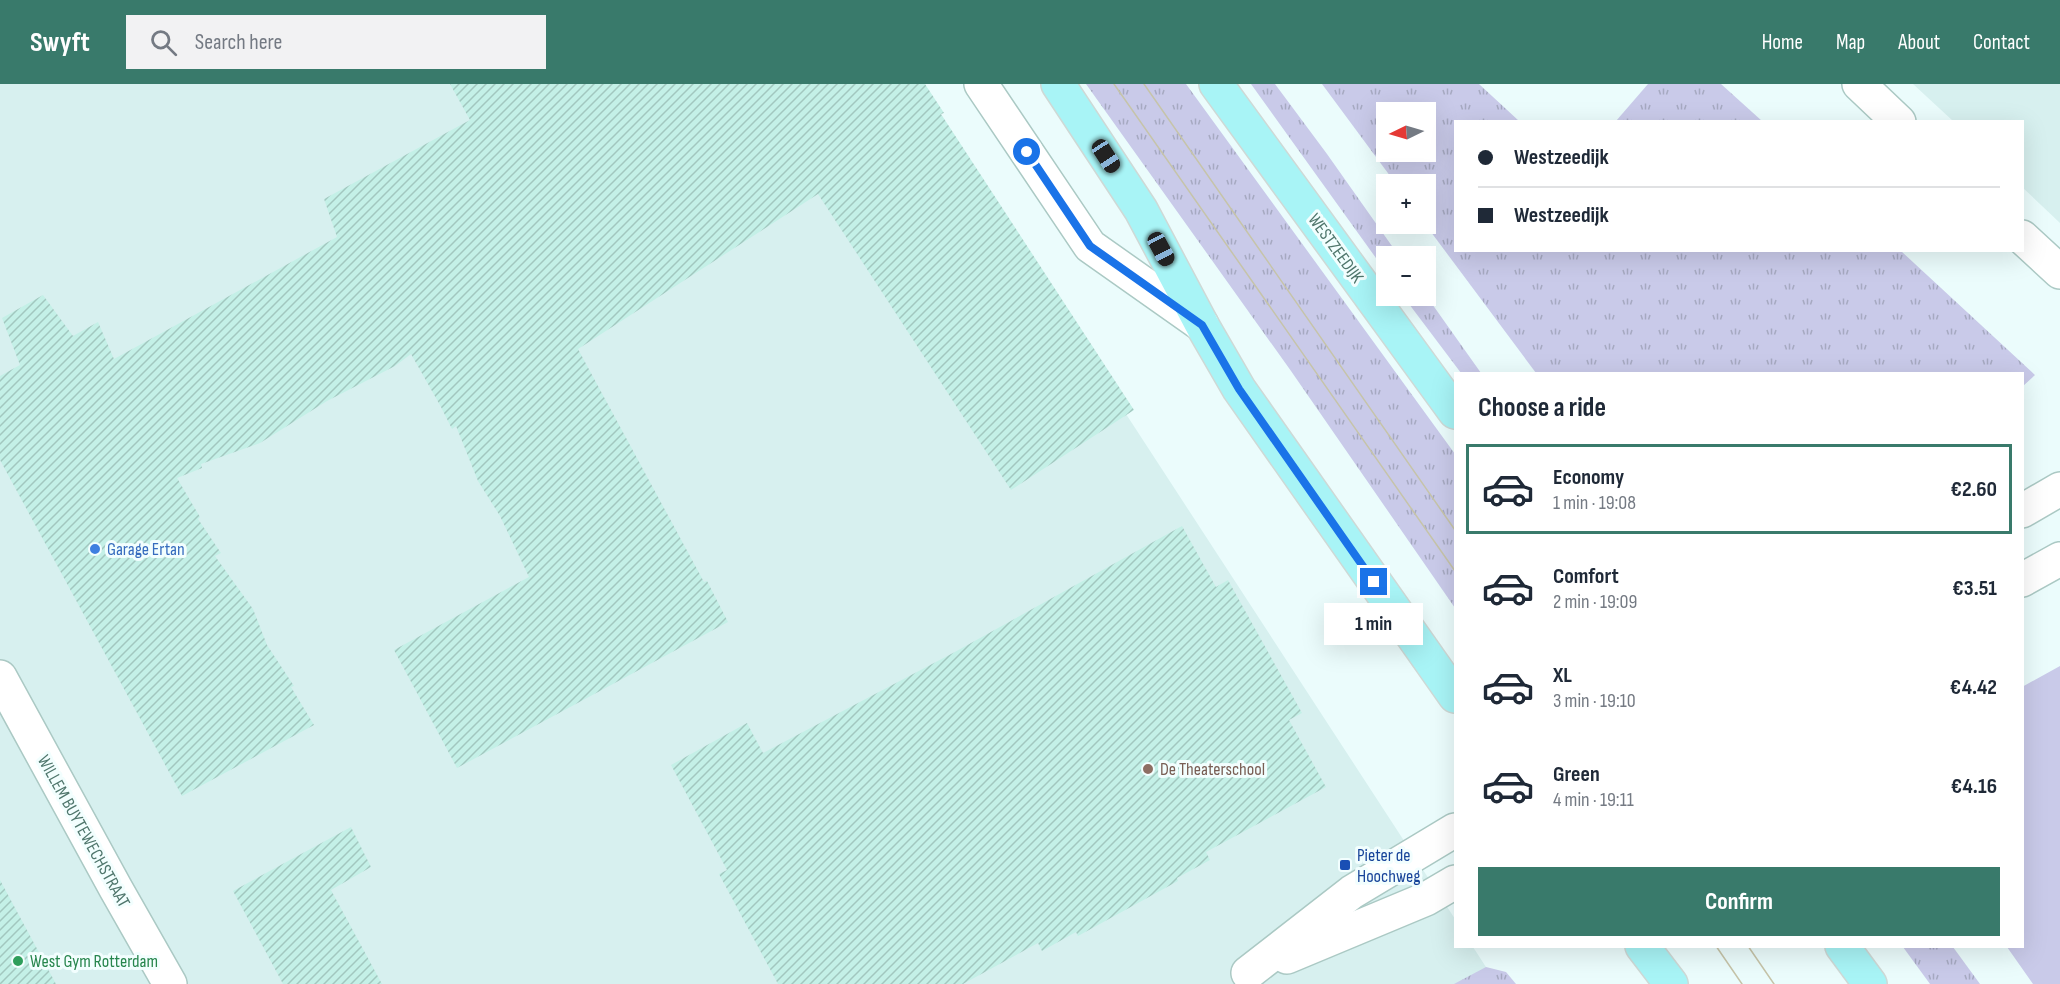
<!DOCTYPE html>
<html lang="en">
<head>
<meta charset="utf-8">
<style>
  body { margin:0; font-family:"Sofia Sans Condensed",sans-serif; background:#f2f2f3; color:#1f2937; height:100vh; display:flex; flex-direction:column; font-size:22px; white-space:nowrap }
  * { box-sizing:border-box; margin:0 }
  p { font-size:20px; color:#747a83 }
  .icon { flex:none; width:33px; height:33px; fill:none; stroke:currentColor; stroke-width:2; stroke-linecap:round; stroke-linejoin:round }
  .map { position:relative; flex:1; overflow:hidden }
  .details { position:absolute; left:1454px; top:288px; width:570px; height:576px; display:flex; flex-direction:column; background:#fff; border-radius:0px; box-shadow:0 6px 24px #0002 }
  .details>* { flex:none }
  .hud { position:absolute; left:1454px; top:36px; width:570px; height:132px; border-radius:0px; box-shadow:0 6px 24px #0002; display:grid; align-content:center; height:132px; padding:0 24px; background:#fff }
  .needle { width:39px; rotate:265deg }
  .buttons { position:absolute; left:1376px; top:18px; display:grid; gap:12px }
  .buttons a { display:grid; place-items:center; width:60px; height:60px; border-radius:0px; background:#fff; box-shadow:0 6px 24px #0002; font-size:30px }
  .end { position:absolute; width:27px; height:27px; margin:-14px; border:8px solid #1a73e8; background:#fff; box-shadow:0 0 0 3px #fff }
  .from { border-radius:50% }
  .bubble { position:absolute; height:42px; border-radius:0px; background:#fff; box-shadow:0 6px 24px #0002; font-size:20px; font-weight:700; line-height:42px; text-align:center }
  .car { position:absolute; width:18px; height:36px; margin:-18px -9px; border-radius:8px; box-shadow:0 0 4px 2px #0007; background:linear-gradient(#222 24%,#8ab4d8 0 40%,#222 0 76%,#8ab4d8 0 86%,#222 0) }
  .hud b { display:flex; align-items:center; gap:21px; height:57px; font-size:22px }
  .hud b+b { border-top:2px solid #e0e1e3 }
  .hud i { width:15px; height:15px; background:#1f2937 }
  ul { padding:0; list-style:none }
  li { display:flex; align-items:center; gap:18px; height:90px; margin:0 12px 9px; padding:0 12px; border:3px solid transparent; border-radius:0px }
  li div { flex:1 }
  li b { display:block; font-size:22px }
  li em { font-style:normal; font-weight:700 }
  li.current { border-color:#397a6b }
  li>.icon { width:54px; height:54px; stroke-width:1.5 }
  h2 { padding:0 24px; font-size:27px; line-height:72px }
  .cta { display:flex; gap:12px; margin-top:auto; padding:12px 24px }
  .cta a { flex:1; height:69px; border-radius:0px; background:#397a6b; color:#fff; font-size:24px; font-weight:700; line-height:69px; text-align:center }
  header { display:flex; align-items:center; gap:36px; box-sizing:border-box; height:84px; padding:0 30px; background:#397a6b; color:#fff }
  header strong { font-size:28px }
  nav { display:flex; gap:33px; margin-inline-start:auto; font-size:21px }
  .search { width:420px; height:54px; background:#f2f2f3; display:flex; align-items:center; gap:15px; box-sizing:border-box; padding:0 21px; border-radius:0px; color:#747a83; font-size:22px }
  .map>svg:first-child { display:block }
  .residential { fill:#d7f0ef }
  .grass { fill:url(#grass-tufts); fill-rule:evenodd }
  .park { fill:#c9cae9 }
  .building { fill:url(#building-hatch) }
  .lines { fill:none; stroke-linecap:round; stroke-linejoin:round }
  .minor-casing { stroke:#abc9c4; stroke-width:36 }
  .major-casing { stroke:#ced9d6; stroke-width:36 }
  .minor { stroke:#fff; stroke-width:33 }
  .major { stroke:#a8f4f6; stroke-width:33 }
  .tram { stroke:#c6c4a9; stroke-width:1.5 }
  .route { stroke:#1a73e8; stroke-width:8 }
  .shop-dot { fill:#3f7fe0; stroke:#f2fefe; stroke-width:2 }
  .education-dot { fill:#8d6e63; stroke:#f2fefe; stroke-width:2 }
  .transit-dot { fill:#1a4fb4; stroke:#f2fefe; stroke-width:2 }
  .leisure-dot { fill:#2e9e5b; stroke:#f2fefe; stroke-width:2 }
  .labels { text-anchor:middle; stroke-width:6; stroke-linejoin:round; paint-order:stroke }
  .street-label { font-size:18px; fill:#4f766c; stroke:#f2fefe }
  .shop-label { font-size:18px; fill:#366cbe; stroke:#f2fefe; text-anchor:start }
  .education-label { font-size:18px; fill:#785e54; stroke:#f2fefe; text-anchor:start }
  .transit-label { font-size:18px; fill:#164399; stroke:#f2fefe; text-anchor:start }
  .leisure-label { font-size:18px; fill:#27864d; stroke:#f2fefe; text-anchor:start }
</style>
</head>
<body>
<header>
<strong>Swyft</strong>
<div class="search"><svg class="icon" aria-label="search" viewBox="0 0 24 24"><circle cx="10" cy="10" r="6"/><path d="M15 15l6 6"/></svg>Search here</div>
<nav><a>Home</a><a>Map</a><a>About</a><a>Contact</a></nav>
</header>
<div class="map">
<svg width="2060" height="900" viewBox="0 0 2060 900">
  <defs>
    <pattern id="grass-tufts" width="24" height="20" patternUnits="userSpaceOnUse" patternTransform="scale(1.5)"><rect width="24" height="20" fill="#c9cae9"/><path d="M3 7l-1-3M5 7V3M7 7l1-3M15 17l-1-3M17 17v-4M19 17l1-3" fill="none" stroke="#a6a9c1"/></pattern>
    <pattern id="building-hatch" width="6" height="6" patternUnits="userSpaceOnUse" patternTransform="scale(1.5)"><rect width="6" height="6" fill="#c4f0e7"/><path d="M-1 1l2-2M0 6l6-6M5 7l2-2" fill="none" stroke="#a2c7bf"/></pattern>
  </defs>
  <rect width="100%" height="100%" fill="#ebfcfc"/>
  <!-- residential -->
  <g class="residential">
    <path d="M 0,0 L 911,0 L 1455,835 L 1455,862 L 1473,863 L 1497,900 L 0,900 Z"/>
    <path d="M 1913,0 L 2060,0 L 2060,139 L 2022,103 L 2022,38 L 1953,37 Z"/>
  </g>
  <!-- grass -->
  <g class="grass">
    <path d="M 1086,0 L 1186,0 L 1455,370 L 1455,524 L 1291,287 Z"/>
    <path d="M 1251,0 L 1275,0 L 1327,70 L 1399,172 L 1386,172 L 1386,188 Z"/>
    <path d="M 1322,0 L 1479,0 L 1519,37 L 1455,38 L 1455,166 L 1901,167 L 2035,291 L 2022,303 L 2022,290 L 1536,289 L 1425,140 L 1425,100 L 1396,100 ZM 1425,28 L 1425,68 L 1386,68 L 1386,28 Z"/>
    <path d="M 1648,0 L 1721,0 L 1762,37 L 1616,37 Z"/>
    <path d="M 1425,210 L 1481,289 L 1461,289 L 1403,212 L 1425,212 Z"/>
    <path d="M 1903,863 L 1953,863 L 1980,900 L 1930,900 Z"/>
    <path d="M 1486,883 L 1506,888 L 1516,900 L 1454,900 Z"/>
  </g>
  <!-- park -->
  <path class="park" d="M 2060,582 L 2060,900 L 2033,900 L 2007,863 L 2022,862 L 2022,603 Z"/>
  <!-- building -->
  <g class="building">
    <path d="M 450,0 L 925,0 L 944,29 L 941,30 L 1134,326 L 1011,406 L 818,110 L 578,265 L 704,498 L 707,497 L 728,538 L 457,684 L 394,566 L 529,493 L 500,432 L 478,397 L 456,342 L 452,345 L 441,323 L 411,270 L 395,282 L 327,317 L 260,359 L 201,380 L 202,384 L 177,394 L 200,433 L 198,435 L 221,469 L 215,472 L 253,525 L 267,561 L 294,602 L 291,603 L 314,641 L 182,712 L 0,376 L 0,292 L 20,281 L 2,234 L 43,211 L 73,252 L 98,238 L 114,275 L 337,153 L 324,115 L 470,36 Z"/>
    <path d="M 1182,442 L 1216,503 L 1228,496 L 1253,541 L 1302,629 L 1289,636 L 1326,703 L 1206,768 L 1210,776 L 1177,794 L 1178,797 L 1078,852 L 1076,848 L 1042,867 L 1038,859 L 963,900 L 778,900 L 719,790 L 727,786 L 671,681 L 747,639 L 763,669 L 953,569 Z"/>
    <path d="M 351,743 L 371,783 L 331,806 L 382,900 L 283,900 L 233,807 Z"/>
    <path d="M 0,796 L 56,900 L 0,900 Z"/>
  </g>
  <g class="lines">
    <defs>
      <g id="minor">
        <path d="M 981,0 L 1090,162 L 1202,241"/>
        <path d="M 1859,0 L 1899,38"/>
        <path d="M 2022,153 L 2060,188"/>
        <path d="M 2022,427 L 2060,405"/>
        <path d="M 2022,496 L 2060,475"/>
        <path d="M 0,593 L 116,805 L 170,900"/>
        <path d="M 1287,873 L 1426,815 L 1455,798"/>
        <path d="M 1248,889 L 1352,808 L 1455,746"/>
      </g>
      <g id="major">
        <path d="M 1058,0 L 1141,126 L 1202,241 L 1239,305 L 1455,612"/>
        <path d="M 1216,0 L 1455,328"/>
        <path d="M 1642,862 L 1671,900"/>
        <path d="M 1842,862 L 1870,900"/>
      </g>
    </defs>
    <!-- minor casing -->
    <use href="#minor" class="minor-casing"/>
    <!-- major casing -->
    <use href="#major" class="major-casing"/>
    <!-- minor -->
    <use href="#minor" class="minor"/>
    <!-- major -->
    <use href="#major" class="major"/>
    <!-- tram -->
    <g class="tram">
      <path d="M 1114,0 L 1455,487"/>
      <path d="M 1144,0 L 1455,446"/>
      <path d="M 1716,862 L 1742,900"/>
      <path d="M 1748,862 L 1774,900"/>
    </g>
  </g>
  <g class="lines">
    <!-- route -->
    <path class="route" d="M 1027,68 L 1090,162 L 1202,241 L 1239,305 L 1374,498"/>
  </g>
  <!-- markers -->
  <circle class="shop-dot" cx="95" cy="465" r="6"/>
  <circle class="education-dot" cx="1148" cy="685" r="6"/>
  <rect class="transit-dot" x="1339" y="775" width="12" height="12" rx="3"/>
  <circle class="leisure-dot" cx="18" cy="877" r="6"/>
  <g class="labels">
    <!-- street labels -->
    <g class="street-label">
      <text transform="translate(1336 164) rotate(54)" y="6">WESTZEEDIJK</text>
      <text transform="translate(84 747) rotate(61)" y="6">WILLEM BUYTEWECHSTRAAT</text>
    </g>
    <!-- shop labels -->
    <g class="shop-label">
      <text x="107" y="471">Garage Ertan</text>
    </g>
    <!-- education labels -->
    <g class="education-label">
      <text x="1160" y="691">De Theaterschool</text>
    </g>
    <!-- transit labels -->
    <g class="transit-label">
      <text x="1357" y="777">Pieter de<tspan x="1357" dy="21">Hoochweg</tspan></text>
    </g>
    <!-- leisure labels -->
    <g class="leisure-label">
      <text x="30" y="883">West Gym Rotterdam</text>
    </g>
  </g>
</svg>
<div class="buttons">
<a><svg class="needle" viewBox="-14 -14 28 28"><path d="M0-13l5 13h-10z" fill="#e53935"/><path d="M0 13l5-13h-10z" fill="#747a83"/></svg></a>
<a>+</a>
<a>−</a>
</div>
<i class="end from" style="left:1027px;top:68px"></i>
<i class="end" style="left:1374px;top:498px"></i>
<div class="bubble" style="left:1324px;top:519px;width:99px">1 min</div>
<i class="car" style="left:1106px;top:72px;rotate:147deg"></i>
<i class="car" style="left:1161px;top:165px;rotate:152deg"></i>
<div class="hud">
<b><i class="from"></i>Westzeedijk</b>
<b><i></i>Westzeedijk</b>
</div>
<section class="details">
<h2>Choose a ride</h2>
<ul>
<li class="current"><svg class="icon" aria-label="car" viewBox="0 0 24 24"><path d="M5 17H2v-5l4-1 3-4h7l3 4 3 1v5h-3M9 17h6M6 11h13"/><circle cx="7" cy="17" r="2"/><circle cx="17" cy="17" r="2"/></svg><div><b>Economy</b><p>1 min · 19:08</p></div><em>€2.60</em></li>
<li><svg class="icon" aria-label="car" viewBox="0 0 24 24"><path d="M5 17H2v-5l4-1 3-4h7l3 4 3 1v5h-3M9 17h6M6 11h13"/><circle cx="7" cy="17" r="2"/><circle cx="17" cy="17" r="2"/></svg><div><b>Comfort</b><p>2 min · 19:09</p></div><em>€3.51</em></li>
<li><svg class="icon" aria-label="car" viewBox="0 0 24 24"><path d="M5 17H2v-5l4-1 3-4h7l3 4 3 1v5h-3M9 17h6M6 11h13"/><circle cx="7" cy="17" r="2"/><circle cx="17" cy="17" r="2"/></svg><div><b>XL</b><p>3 min · 19:10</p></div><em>€4.42</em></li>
<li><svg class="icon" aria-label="car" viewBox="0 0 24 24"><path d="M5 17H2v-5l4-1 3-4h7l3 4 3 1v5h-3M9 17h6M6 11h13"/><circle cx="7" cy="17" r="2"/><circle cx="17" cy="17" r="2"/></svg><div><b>Green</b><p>4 min · 19:11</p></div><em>€4.16</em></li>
</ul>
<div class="cta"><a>Confirm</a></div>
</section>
</div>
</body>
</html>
